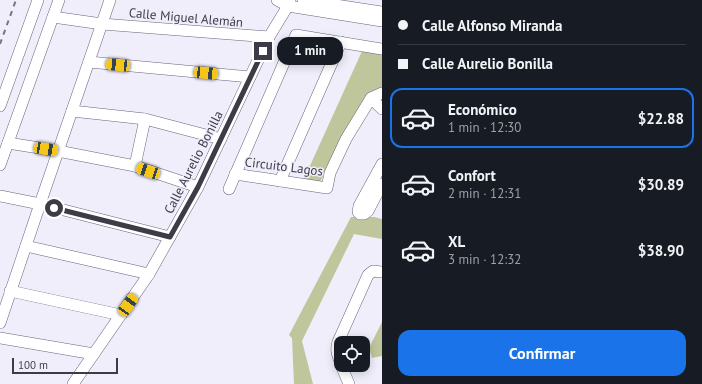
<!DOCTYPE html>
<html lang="es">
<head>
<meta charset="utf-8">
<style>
  body { margin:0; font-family:"PT Sans",sans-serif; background:#20242c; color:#f1f3f6; height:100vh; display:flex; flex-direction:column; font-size:15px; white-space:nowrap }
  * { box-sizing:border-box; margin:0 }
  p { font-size:13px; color:#9ea1a6 }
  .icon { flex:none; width:22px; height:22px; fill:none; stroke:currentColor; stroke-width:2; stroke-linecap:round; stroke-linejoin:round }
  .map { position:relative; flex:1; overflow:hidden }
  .panel { display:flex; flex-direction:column; background:#171b24; width:320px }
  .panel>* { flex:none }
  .banner { display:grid; align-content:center; height:88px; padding:0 16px; background:#171b24 }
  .buttons { position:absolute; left:334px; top:336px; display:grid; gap:8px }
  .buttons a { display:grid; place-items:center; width:36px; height:36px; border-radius:8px; background:#171b24; box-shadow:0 2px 10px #0003; font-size:20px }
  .scale { position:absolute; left:12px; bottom:10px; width:106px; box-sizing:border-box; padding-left:4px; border:2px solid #3d3b47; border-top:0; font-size:11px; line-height:14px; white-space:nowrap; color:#3d3b47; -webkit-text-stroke:3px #f0eefa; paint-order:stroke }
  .end { position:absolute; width:18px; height:18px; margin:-9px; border:5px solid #3d3b47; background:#fff; box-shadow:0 0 0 2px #fff }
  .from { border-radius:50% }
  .bubble { position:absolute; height:28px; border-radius:12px; background:#171b24; box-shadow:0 2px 10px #0003; font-size:13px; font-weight:700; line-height:28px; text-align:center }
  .car { position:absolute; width:12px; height:24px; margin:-12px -6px; border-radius:5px; box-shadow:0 0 3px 1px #0007; background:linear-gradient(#f5c518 24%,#345 0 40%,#f5c518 0 76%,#345 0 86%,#f5c518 0) }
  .banner b { display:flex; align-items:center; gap:14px; height:38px; font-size:15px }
  .banner b+b { border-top:1px solid #363941 }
  .banner i { width:10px; height:10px; background:#f1f3f6 }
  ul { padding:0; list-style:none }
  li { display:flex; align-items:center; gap:12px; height:60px; margin:0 8px 6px; padding:0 8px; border:2px solid transparent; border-radius:12px }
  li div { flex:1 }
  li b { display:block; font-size:15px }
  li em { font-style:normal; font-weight:700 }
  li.on { border-color:#1a73e8 }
  li>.icon { width:36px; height:36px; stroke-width:1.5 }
  .action { display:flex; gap:8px; margin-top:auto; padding:8px 16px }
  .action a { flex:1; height:46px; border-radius:12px; background:#1a73e8; color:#fff; font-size:16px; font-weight:700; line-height:46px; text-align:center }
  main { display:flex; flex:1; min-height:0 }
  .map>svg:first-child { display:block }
  .green { fill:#c0c69b }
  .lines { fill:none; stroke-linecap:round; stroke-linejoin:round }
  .minor-casing { stroke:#69647e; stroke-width:12 }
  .minor { stroke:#fff; stroke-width:11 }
  .rail { stroke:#777581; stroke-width:2; stroke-dasharray:5 5; stroke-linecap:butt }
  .route { stroke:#3d3b47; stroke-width:5 }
  .labels { text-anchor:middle; stroke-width:3; stroke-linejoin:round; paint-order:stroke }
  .street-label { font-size:13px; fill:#3d3b47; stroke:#f0eefa }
</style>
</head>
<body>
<main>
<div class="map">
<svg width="382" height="384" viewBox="0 0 382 384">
  <rect width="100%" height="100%" fill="#f0eefa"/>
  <!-- green -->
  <g class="green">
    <path d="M 363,49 L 382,52 L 382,87 L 368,93 L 320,182 L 304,179 Z"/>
    <path d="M 351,217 L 374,217 L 382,219 L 382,239 L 354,234 L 302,341 L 313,384 L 294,384 L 292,338 L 289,335 Z"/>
    <path d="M 382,322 L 382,356 L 372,358 L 369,348 Z"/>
  </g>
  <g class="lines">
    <defs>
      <g id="minor">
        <path d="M 277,0 L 288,6 L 382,21"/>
        <path d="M 303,0 L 382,12"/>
        <path d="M 53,17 L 102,24 L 269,37"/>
        <path d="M 89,62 L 250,77"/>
        <path d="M 371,98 L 382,109"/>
        <path d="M 0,106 L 38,0"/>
        <path d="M 72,111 L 145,119 L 221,139"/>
        <path d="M 8,143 L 58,151 L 135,166 L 198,187"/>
        <path d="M 382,164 L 359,206 L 358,212 L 360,214 L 364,214 L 368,211 L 382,184"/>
        <path d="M 0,165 L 59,0"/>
        <path d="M 135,166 L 145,119"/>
        <path d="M 235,174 L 327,188 L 330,173 L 346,139 L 371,98 L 382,93"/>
        <path d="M 280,181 L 341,42"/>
        <path d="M 229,189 L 296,35 L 382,49"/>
        <path d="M 0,196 L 40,204 L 170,237"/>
        <path d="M 26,246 L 149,274"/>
        <path d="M 10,291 L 121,315"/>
        <path d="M 0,323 L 40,204 L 110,0"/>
        <path d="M 0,338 L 94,354"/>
        <path d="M 341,364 C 338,356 335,350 338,342 L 368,275 L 373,271 L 382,272"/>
        <path d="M 341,365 L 349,384"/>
        <path d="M 73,384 L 149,274 L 198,187 L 269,37 L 286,9 L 290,0"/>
      </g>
    </defs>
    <!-- minor casing -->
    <use href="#minor" class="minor-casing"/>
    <!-- minor -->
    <use href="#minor" class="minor"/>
    <!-- rail -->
    <path class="rail" d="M 0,44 L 16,0"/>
  </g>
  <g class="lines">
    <!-- route -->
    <path class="route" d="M 54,208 L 170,237 L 198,187 L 263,51"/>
  </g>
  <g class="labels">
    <!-- street labels -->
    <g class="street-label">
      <text transform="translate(186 17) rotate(5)" y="5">Calle Miguel Alemán</text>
      <text transform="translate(193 162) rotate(-63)" y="5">Calle Aurelio Bonilla</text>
      <text transform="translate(284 166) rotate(7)" y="5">Circuito Lagos</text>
    </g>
  </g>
</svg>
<div class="buttons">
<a><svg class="icon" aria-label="locate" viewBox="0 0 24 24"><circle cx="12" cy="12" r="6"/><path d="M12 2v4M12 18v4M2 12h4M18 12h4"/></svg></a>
</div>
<div class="scale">100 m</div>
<i class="end from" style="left:54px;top:208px"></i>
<i class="end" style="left:263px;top:51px"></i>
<div class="bubble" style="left:277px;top:37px;width:66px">1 min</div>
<i class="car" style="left:118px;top:65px;rotate:275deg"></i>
<i class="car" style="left:206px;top:73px;rotate:95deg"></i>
<i class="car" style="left:46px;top:149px;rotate:99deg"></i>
<i class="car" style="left:148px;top:171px;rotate:288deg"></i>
<i class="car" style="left:128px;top:305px;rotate:35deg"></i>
</div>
<section class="panel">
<div class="banner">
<b><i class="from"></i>Calle Alfonso Miranda</b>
<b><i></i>Calle Aurelio Bonilla</b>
</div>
<ul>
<li class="on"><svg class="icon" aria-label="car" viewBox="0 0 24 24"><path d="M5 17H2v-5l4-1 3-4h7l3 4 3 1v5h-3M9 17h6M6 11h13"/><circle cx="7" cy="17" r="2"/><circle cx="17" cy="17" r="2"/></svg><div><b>Económico</b><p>1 min · 12:30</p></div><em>$22.88</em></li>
<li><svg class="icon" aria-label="car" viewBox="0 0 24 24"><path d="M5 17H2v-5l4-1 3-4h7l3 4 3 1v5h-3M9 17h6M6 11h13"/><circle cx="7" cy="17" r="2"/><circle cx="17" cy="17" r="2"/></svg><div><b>Confort</b><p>2 min · 12:31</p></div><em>$30.89</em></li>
<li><svg class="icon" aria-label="car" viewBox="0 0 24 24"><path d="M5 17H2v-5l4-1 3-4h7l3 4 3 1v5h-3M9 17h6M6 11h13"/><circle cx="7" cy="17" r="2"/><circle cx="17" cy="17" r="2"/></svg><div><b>XL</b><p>3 min · 12:32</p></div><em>$38.90</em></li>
</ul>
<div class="action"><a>Confirmar</a></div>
</section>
</main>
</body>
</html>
